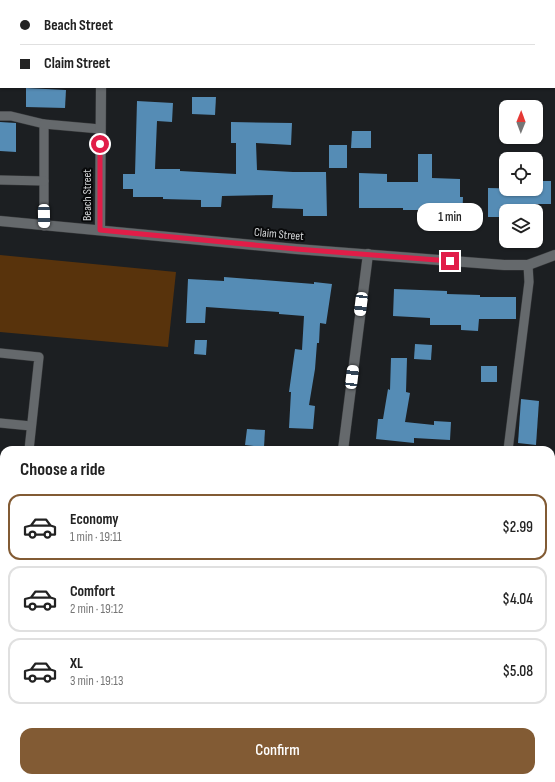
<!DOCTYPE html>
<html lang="en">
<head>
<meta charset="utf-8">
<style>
  body { margin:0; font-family:"Sofia Sans Condensed",sans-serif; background:#f2f2f2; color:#222; height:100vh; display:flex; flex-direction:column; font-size:15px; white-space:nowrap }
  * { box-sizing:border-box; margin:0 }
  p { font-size:13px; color:#767676 }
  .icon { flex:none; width:22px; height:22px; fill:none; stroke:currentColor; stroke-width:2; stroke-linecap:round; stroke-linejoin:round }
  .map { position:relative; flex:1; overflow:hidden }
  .panel { position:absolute; left:0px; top:446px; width:555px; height:336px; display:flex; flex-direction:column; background:#fff; border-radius:12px 12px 0 0; box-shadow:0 1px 3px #0004 }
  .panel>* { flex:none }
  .guide { position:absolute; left:0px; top:0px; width:555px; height:88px; box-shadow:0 1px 3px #0004; display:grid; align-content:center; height:88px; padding:0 20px; background:#fff }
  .needle { width:26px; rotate:1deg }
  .controls { position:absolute; left:499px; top:100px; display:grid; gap:8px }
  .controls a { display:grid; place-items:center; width:44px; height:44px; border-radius:8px; background:#fff; box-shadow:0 1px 3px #0004; font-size:20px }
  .end { position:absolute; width:18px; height:18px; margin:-9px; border:5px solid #e11d48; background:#fff; box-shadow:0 0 0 2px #fff }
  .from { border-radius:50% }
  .bubble { position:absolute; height:28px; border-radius:12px; background:#fff; box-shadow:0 1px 3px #0004; font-size:13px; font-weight:600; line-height:28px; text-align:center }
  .car { position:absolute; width:12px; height:24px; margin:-12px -6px; border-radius:5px; box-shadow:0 0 3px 1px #0007; background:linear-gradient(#fff 24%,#345 0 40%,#fff 0 76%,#345 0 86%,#fff 0) }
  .guide b { display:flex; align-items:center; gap:14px; height:38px; font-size:15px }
  .guide b+b { border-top:1px solid #e0e0e0 }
  .guide i { width:10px; height:10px; background:#222 }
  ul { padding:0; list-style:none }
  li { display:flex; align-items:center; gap:12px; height:66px; margin:0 8px 6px; padding:0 12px; border:2px solid #e0e0e0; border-radius:12px }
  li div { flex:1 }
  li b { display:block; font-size:15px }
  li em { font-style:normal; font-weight:600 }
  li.current { border-color:#825b34 }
  li>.icon { width:36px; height:36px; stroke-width:1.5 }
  h2 { padding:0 20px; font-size:18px; line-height:48px }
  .cta { display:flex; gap:8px; margin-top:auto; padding:8px 20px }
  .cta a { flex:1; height:46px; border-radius:12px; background:#825b34; color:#fff; font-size:16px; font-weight:600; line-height:46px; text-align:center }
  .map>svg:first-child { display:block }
  .green { fill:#58330c }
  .building { fill:#558cb5 }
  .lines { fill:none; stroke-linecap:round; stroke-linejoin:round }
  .lane-casing { stroke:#383a3c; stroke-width:10 }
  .street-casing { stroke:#383a3c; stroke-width:11 }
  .lane { stroke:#65696c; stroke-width:9 }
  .street { stroke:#65696c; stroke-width:10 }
  .route { stroke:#e11d48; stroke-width:5 }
  .labels { text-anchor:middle; stroke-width:4; stroke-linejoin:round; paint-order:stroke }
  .street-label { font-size:12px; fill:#d3d5d7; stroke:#08090a }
</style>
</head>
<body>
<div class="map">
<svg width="555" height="782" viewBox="0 0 555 782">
  <rect width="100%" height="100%" fill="#1c1f22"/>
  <!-- green -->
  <path class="green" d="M 0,255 L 176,272 L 168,347 L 0,332 Z"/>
  <!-- building -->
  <g class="building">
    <path d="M 26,88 L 66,90 L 65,108 L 26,107 Z"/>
    <path d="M 192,97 L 216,97 L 215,115 L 192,114 Z"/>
    <path d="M 137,101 L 173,103 L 172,122 L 157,121 L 155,169 L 180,169 L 180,171 L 236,174 L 236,143 L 231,143 L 231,122 L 292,123 L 291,145 L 256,143 L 257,170 L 293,172 L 326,172 L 327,216 L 303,216 L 303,209 L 272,208 L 273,195 L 222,196 L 221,207 L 201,207 L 201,200 L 163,199 L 163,197 L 133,197 L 133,189 L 123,189 L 123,174 L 135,174 Z"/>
    <path d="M 0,122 L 16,123 L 16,152 L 0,151 Z"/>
    <path d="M 352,131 L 371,131 L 371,148 L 351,148 Z"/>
    <rect x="329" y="145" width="18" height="23"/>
    <path d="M 418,154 L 432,154 L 432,178 L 460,179 L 460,197 L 463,197 L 462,223 L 444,222 L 444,210 L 403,210 L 403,208 L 359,208 L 359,173 L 387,174 L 387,182 L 418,182 Z"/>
    <path d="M 536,181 L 551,181 L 551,204 L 514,204 L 514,211 L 506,211 L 506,217 L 488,217 L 488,188 L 536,189 Z"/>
    <path d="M 224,277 L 314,284 L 314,282 L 332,284 L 326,324 L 320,323 L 319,343 L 317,343 L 315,369 L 309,405 L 315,406 L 313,429 L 289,428 L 291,392 L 289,392 L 295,349 L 302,350 L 304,316 L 279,314 L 279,312 L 206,307 L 205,323 L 186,323 L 188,279 L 224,281 Z"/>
    <path d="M 394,289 L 447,291 L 447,294 L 480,295 L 480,297 L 516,297 L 516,319 L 479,319 L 478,331 L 461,330 L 461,325 L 430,325 L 430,318 L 393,316 Z"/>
    <path d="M 195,340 L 207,340 L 206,355 L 194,354 Z"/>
    <path d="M 415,344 L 432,345 L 431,360 L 414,359 Z"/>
    <path d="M 391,358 L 407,358 L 406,392 L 410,393 L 405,422 L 434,425 L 434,421 L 451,422 L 450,440 L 414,438 L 414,443 L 376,439 L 378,419 L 383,419 L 388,389 L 390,390 Z"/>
    <rect x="481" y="366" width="16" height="16"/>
    <path d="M 521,399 L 539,401 L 536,445 L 518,443 Z"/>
    <path d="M 247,429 L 265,430 L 264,447 L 245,445 Z"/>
  </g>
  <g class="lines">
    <defs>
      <g id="lane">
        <path d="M 0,116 L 11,116 L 44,124 L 44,226"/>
        <path d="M 44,124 L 100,129"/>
        <path d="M 0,180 L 44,181"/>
        <path d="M 0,353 L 39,357 L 29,450"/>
        <path d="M 0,423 L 31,426"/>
        <path d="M 508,450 L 529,282 L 528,265"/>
      </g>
      <g id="street">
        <path d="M 102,1 L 102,0"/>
        <path d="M 0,221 L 296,249 L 504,265 L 528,265 L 555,255"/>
        <path d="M 100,230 L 101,87"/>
        <path d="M 343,450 L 368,254"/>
        <path d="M 0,573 L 4,573"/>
        <path d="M 551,656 L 555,656"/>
        <path d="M 300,782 L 300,778"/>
      </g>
    </defs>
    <!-- lane casing -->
    <use href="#lane" class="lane-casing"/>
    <!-- street casing -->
    <use href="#street" class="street-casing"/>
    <!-- lane -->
    <use href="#lane" class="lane"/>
    <!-- street -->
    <use href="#street" class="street"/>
  </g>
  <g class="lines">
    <!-- route -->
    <path class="route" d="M 100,144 L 100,230 L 296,249 L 450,261"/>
  </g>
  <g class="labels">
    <!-- street labels -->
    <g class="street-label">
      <text transform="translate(87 195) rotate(-90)" y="4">Beach Street</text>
      <text transform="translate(279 234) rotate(5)" y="4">Claim Street</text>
    </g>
  </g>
</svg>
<div class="controls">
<a><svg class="needle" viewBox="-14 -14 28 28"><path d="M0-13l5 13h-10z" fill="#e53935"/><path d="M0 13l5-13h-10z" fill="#767676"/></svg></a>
<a><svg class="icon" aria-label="locate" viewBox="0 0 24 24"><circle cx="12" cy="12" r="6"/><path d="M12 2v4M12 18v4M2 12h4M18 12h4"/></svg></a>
<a><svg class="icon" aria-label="layers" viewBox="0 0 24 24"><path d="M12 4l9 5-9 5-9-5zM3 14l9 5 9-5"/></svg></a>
</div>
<i class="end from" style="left:100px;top:144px"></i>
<i class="end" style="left:450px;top:261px"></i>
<div class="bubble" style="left:417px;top:203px;width:66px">1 min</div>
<i class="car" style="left:44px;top:216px;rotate:179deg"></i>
<i class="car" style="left:361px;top:304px;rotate:187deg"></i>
<i class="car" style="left:352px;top:377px;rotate:7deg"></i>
<div class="guide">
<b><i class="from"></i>Beach Street</b>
<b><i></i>Claim Street</b>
</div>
<section class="panel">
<h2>Choose a ride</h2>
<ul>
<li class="current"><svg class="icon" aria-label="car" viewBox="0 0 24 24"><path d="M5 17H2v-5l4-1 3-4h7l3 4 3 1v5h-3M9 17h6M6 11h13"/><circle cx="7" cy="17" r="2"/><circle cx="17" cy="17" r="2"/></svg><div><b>Economy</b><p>1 min · 19:11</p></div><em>$2.99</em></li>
<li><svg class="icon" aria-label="car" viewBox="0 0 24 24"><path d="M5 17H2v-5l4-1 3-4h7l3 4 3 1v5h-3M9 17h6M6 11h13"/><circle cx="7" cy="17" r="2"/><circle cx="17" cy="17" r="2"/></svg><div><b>Comfort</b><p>2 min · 19:12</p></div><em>$4.04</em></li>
<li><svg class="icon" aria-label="car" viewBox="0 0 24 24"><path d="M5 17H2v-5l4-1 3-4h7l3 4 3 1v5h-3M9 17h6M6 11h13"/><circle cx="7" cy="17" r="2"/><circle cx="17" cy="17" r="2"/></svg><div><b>XL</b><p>3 min · 19:13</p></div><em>$5.08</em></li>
</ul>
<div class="cta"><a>Confirm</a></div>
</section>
</div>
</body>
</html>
